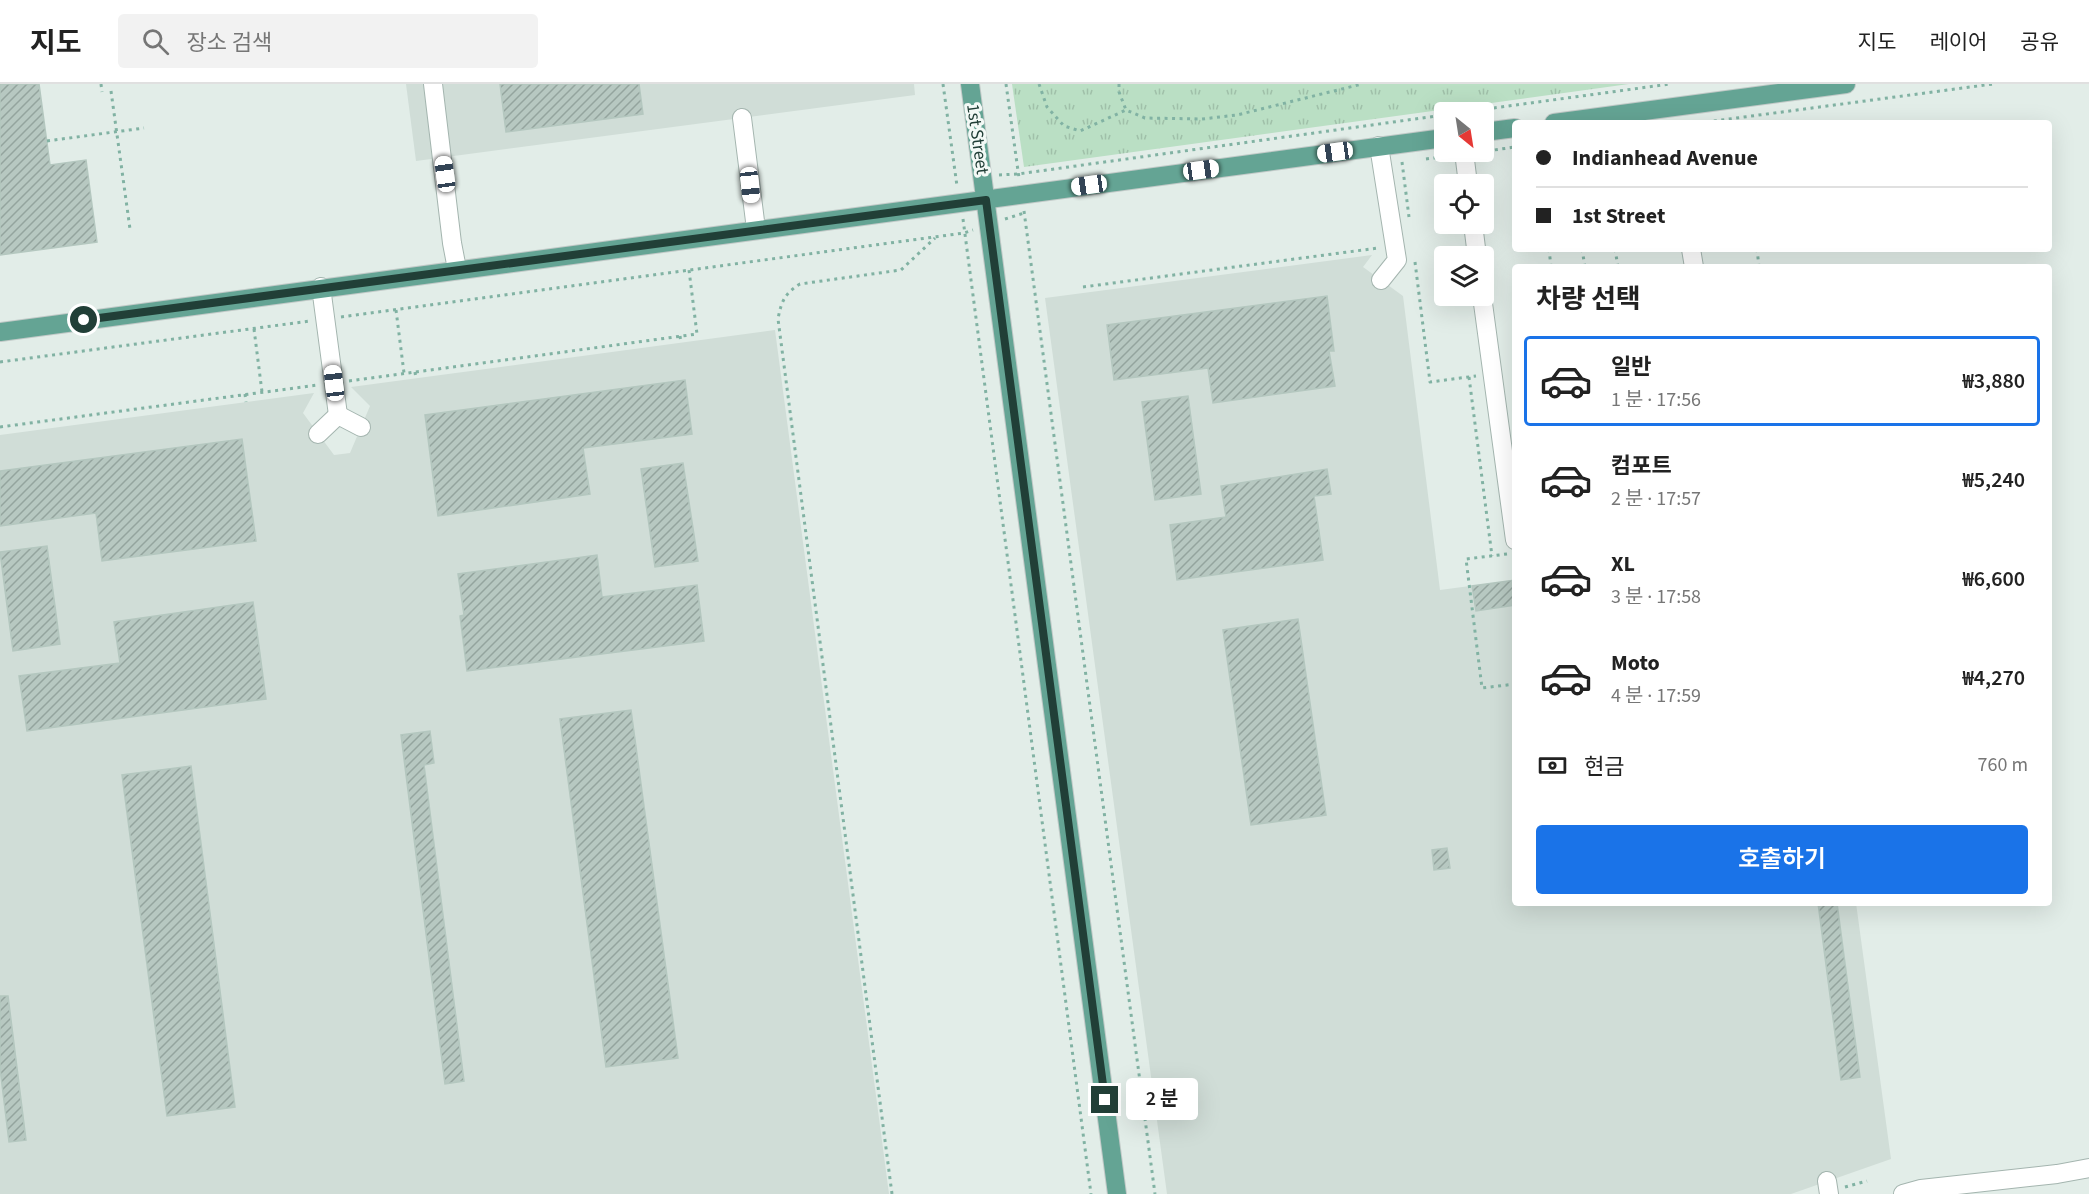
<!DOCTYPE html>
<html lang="ko">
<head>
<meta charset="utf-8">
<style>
  body { margin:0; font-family:"Source Sans 3","Noto Sans KR",sans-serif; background:#f2f2f2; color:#222; height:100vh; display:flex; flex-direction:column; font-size:22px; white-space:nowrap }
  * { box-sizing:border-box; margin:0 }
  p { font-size:20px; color:#767676 }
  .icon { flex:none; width:33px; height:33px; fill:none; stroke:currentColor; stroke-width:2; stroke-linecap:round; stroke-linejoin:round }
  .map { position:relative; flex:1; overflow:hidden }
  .sheet { position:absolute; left:1512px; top:180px; width:540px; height:642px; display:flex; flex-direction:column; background:#fff; border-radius:6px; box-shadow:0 6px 24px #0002 }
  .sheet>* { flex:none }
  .guide { position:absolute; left:1512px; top:36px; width:540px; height:132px; border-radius:6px; box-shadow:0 6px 24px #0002; display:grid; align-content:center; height:132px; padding:0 24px; background:#fff }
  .needle { width:39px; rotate:150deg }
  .buttons { position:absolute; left:1434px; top:18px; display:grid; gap:12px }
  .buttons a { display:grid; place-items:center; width:60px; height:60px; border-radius:6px; background:#fff; box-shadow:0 6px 24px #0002; font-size:30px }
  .end { position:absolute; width:27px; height:27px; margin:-14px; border:8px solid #213f37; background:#fff; box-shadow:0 0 0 3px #fff }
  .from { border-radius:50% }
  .bubble { position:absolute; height:42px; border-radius:6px; background:#fff; box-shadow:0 6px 24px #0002; font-size:20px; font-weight:600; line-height:42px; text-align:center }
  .car { position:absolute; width:18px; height:36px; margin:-18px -9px; border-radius:8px; box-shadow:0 0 4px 2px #0007; background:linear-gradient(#fff 24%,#345 0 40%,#fff 0 76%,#345 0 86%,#fff 0) }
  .guide b { display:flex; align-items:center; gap:21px; height:57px; font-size:22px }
  .guide b+b { border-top:2px solid #e0e0e0 }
  .guide i { width:15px; height:15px; background:#222 }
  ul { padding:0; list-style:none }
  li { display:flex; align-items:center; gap:18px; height:90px; margin:0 12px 9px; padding:0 12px; border:3px solid transparent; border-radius:6px }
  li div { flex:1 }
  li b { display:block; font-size:22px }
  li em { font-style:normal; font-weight:600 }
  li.on { border-color:#1a73e8 }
  li>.icon { width:54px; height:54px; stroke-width:1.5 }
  h2 { padding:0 24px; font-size:27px; line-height:72px }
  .pay { display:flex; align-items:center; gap:15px; height:66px; padding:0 24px; font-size:22px }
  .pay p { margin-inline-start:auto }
  .primary-button { display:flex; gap:12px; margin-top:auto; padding:12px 24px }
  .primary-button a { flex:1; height:69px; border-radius:6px; background:#1a73e8; color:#fff; font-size:24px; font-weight:600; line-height:69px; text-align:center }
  header { display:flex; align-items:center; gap:36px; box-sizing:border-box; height:84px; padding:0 30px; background:#fff; border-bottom:2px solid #e0e0e0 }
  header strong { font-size:28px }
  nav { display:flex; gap:33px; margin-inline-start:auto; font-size:21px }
  .search { width:420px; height:54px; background:#f2f2f2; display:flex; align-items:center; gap:15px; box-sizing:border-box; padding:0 21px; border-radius:6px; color:#767676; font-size:22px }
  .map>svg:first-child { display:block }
  .built { fill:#d0ddd7 }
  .grass { fill:url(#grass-tufts) }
  .building { fill:url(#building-hatch); stroke:#b4c7bf; stroke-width:1.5 }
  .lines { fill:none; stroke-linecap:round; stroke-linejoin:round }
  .minor-casing { stroke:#a4b5af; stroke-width:20 }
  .major-casing { stroke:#c1c9c7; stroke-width:20 }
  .path { stroke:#81b2a3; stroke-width:3; stroke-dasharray:3 4.5; stroke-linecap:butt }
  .minor { stroke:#fff; stroke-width:18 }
  .major { stroke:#64a494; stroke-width:18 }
  .route { stroke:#213f37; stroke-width:8 }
  .labels { text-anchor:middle; stroke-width:6; stroke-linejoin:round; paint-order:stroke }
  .street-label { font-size:18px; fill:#213f37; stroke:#f3f9f6 }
</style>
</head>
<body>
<header>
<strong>지도</strong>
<div class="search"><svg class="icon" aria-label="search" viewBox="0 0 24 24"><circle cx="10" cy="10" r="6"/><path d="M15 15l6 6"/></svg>장소 검색</div>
<nav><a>지도</a><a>레이어</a><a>공유</a></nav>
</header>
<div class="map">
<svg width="2089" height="1110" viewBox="0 0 2089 1110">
  <defs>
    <pattern id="grass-tufts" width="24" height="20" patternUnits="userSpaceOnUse" patternTransform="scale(1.5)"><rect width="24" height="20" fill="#badfc4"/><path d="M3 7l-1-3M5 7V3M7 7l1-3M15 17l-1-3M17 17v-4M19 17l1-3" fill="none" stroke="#a0c0a9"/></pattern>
    <pattern id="building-hatch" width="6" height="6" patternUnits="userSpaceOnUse" patternTransform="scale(1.5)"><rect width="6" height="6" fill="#b7c8c1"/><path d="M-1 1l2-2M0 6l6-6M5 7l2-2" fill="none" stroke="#94a49e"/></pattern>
  </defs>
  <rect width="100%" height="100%" fill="#e2ede8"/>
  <!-- built -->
  <g class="built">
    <path d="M 406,0 L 914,0 L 915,11 L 416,77 Z"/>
    <path d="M 1372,171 L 1363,183 L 1403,212 L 1440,506 L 1515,496 L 1515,819 L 1856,819 L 1891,1075 L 1791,1110 L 1167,1110 L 1045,214 Z"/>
    <path d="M 775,246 L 889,1110 L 0,1110 L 0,351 L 314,309 L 303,329 L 334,371 L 350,369 L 370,322 L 351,303 Z"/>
  </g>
  <!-- grass -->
  <path class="grass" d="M 1012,0 L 1629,0 L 1024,83 Z"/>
  <!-- building -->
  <g class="building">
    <path d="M 0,0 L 39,0 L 50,81 L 86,76 L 97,158 L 0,171 Z"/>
    <path d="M 500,0 L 639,0 L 643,30 L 506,48 Z"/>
    <path d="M 1327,212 L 1334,267 L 1329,267 L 1335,302 L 1213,319 L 1208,284 L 1114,296 L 1107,241 Z"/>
    <path d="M 685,296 L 692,350 L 583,364 L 590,410 L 438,432 L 425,331 Z"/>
    <path d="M 1188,312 L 1201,410 L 1155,416 L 1142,318 Z"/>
    <path d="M 242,355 L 256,457 L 102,477 L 96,429 L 0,442 L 0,387 Z"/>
    <path d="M 683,379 L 698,477 L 655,483 L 641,385 Z"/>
    <path d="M 1327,385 L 1331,410 L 1314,412 L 1323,476 L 1177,496 L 1170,441 L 1226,433 L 1221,402 Z"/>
    <path d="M 47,462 L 60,560 L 13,567 L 0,468 Z"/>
    <path d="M 597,471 L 602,513 L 697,501 L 704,557 L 467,587 L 460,532 L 464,531 L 458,490 Z"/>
    <path d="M 1515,496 L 1515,521 L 1476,527 L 1472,502 Z"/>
    <path d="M 253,518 L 266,615 L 27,647 L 19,592 L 120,579 L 114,538 Z"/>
    <path d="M 1298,535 L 1326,731 L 1251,741 L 1223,546 Z"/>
    <path d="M 631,626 L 678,974 L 606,983 L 560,635 Z"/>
    <path d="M 430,647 L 434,679 L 424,681 L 464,997 L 445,1000 L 401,651 Z"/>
    <path d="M 191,682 L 235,1023 L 167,1032 L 122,691 Z"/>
    <path d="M 1447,764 L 1450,784 L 1434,786 L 1432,766 Z"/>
    <path d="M 1818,819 L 1837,819 L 1860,993 L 1841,996 Z"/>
    <path d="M 0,912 L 8,912 L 26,1056 L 9,1058 L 0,984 Z"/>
  </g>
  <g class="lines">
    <defs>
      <g id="minor">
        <path d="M 433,0 L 452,159 L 457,185"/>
        <path d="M 742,34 L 756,145"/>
        <path d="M 1379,62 L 1397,176 L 1381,196"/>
        <path d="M 1464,68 L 1468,100"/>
        <path d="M 1473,140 L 1477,172"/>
        <path d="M 1691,165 L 1694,183"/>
        <path d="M 321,203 L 338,331"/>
        <path d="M 1482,212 L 1515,456"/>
        <path d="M 318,350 L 338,331 L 361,343"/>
        <path d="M 1827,1097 L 1829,1110"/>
        <path d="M 1903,1110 L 1921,1105 L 2057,1090 L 2089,1084"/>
      </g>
      <g id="major">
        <path d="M 970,0 L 1117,1110"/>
        <path d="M 1554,39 L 1846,0"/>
        <path d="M 1484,48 L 1515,44"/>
        <path d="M 0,248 L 1444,54"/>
      </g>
    </defs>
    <!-- minor casing -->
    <use href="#minor" class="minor-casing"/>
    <!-- major casing -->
    <use href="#major" class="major-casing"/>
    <!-- path -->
    <g class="path">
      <path d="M 101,0 L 102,8"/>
      <path d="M 943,0 L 957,102"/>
      <path d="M 1006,0 L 1019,94"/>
      <path d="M 1039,0 L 1047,23 L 1064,42 L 1080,47 L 1126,26"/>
      <path d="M 1119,0 L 1119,8 L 1126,26 L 1145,34 L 1202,35 L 1237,31 L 1362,0"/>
      <path d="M 111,7 L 130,145"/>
      <path d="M 1464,28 L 1670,0"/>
      <path d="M 1699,39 L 1993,0"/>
      <path d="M 47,57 L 144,44"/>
      <path d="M 1480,68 L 1515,63"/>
      <path d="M 1426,75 L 1449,72"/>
      <path d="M 1402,78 L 1409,133"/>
      <path d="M 999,91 L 1018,90 L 1444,31"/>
      <path d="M 1024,127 L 1155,1110"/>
      <path d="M 963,135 L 1091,1110"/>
      <path d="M 1005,135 L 1024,129"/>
      <path d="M 1549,165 L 1551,183"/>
      <path d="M 1582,165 L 1585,183"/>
      <path d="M 1615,165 L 1618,183"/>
      <path d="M 1757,165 L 1759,183"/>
      <path d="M 1415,178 L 1430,298 L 1476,292"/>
      <path d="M 1083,203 L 1378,164"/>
      <path d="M 396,226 L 404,289"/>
      <path d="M 341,233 L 964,149 L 973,146"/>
      <path d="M 254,245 L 262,308"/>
      <path d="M 680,252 L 681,259"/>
      <path d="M 0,278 L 310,237"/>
      <path d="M 415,288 L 416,295"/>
      <path d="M 1469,293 L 1492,472"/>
      <path d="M 349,297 L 697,250 L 689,186"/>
      <path d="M 245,310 L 246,318"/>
      <path d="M 0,343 L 318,301"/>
      <path d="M 1507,470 L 1466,475 L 1482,604 L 1515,600"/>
      <path d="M 1845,1103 L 1867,1097"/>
      <path d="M 892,1110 L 778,235 C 781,218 785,209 800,200 L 901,186 L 935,154"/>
    </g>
    <!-- minor -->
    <use href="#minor" class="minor"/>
    <!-- major -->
    <use href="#major" class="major"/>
  </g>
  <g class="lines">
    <!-- route -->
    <path class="route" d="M 84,236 L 986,116 L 1105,1016"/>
  </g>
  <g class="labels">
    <!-- street labels -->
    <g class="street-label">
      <text transform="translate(978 55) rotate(82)" y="6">1st Street</text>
    </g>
  </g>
</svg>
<div class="buttons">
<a><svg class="needle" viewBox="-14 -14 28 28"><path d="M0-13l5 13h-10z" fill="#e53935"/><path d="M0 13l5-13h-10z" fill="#767676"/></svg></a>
<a><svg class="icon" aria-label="locate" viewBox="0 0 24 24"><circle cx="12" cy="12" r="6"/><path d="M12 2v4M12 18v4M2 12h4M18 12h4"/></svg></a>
<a><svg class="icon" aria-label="layers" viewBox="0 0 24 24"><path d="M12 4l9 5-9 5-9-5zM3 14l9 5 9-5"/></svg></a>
</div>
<i class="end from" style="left:84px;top:236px"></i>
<i class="end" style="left:1105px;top:1016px"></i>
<div class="bubble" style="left:1126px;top:994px;width:72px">2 분</div>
<i class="car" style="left:1335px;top:68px;rotate:262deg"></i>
<i class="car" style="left:1201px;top:86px;rotate:82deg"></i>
<i class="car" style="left:445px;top:90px;rotate:352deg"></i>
<i class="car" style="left:750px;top:101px;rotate:174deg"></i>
<i class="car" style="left:1089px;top:101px;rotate:262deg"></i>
<i class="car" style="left:334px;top:299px;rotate:353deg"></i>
<div class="guide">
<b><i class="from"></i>Indianhead Avenue</b>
<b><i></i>1st Street</b>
</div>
<section class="sheet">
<h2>차량 선택</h2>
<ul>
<li class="on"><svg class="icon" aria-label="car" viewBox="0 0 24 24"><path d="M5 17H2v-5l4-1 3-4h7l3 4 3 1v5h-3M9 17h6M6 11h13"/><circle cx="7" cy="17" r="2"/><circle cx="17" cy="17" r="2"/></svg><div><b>일반</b><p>1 분 · 17:56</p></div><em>₩3,880</em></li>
<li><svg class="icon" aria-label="car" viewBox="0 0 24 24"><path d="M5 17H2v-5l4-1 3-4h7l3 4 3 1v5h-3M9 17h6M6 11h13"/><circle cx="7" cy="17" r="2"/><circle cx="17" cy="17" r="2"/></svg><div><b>컴포트</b><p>2 분 · 17:57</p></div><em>₩5,240</em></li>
<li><svg class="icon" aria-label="car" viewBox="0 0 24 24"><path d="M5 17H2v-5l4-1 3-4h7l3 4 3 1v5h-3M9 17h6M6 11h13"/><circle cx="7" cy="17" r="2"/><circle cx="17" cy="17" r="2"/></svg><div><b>XL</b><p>3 분 · 17:58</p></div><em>₩6,600</em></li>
<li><svg class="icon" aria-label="car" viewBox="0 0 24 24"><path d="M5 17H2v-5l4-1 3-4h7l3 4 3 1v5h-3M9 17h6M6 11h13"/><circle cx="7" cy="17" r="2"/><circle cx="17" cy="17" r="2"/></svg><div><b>Moto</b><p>4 분 · 17:59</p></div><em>₩4,270</em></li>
</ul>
<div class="pay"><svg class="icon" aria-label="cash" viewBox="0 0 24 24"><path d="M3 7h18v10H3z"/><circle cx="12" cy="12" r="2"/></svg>현금<p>760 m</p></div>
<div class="primary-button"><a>호출하기</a></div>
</section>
</div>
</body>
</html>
